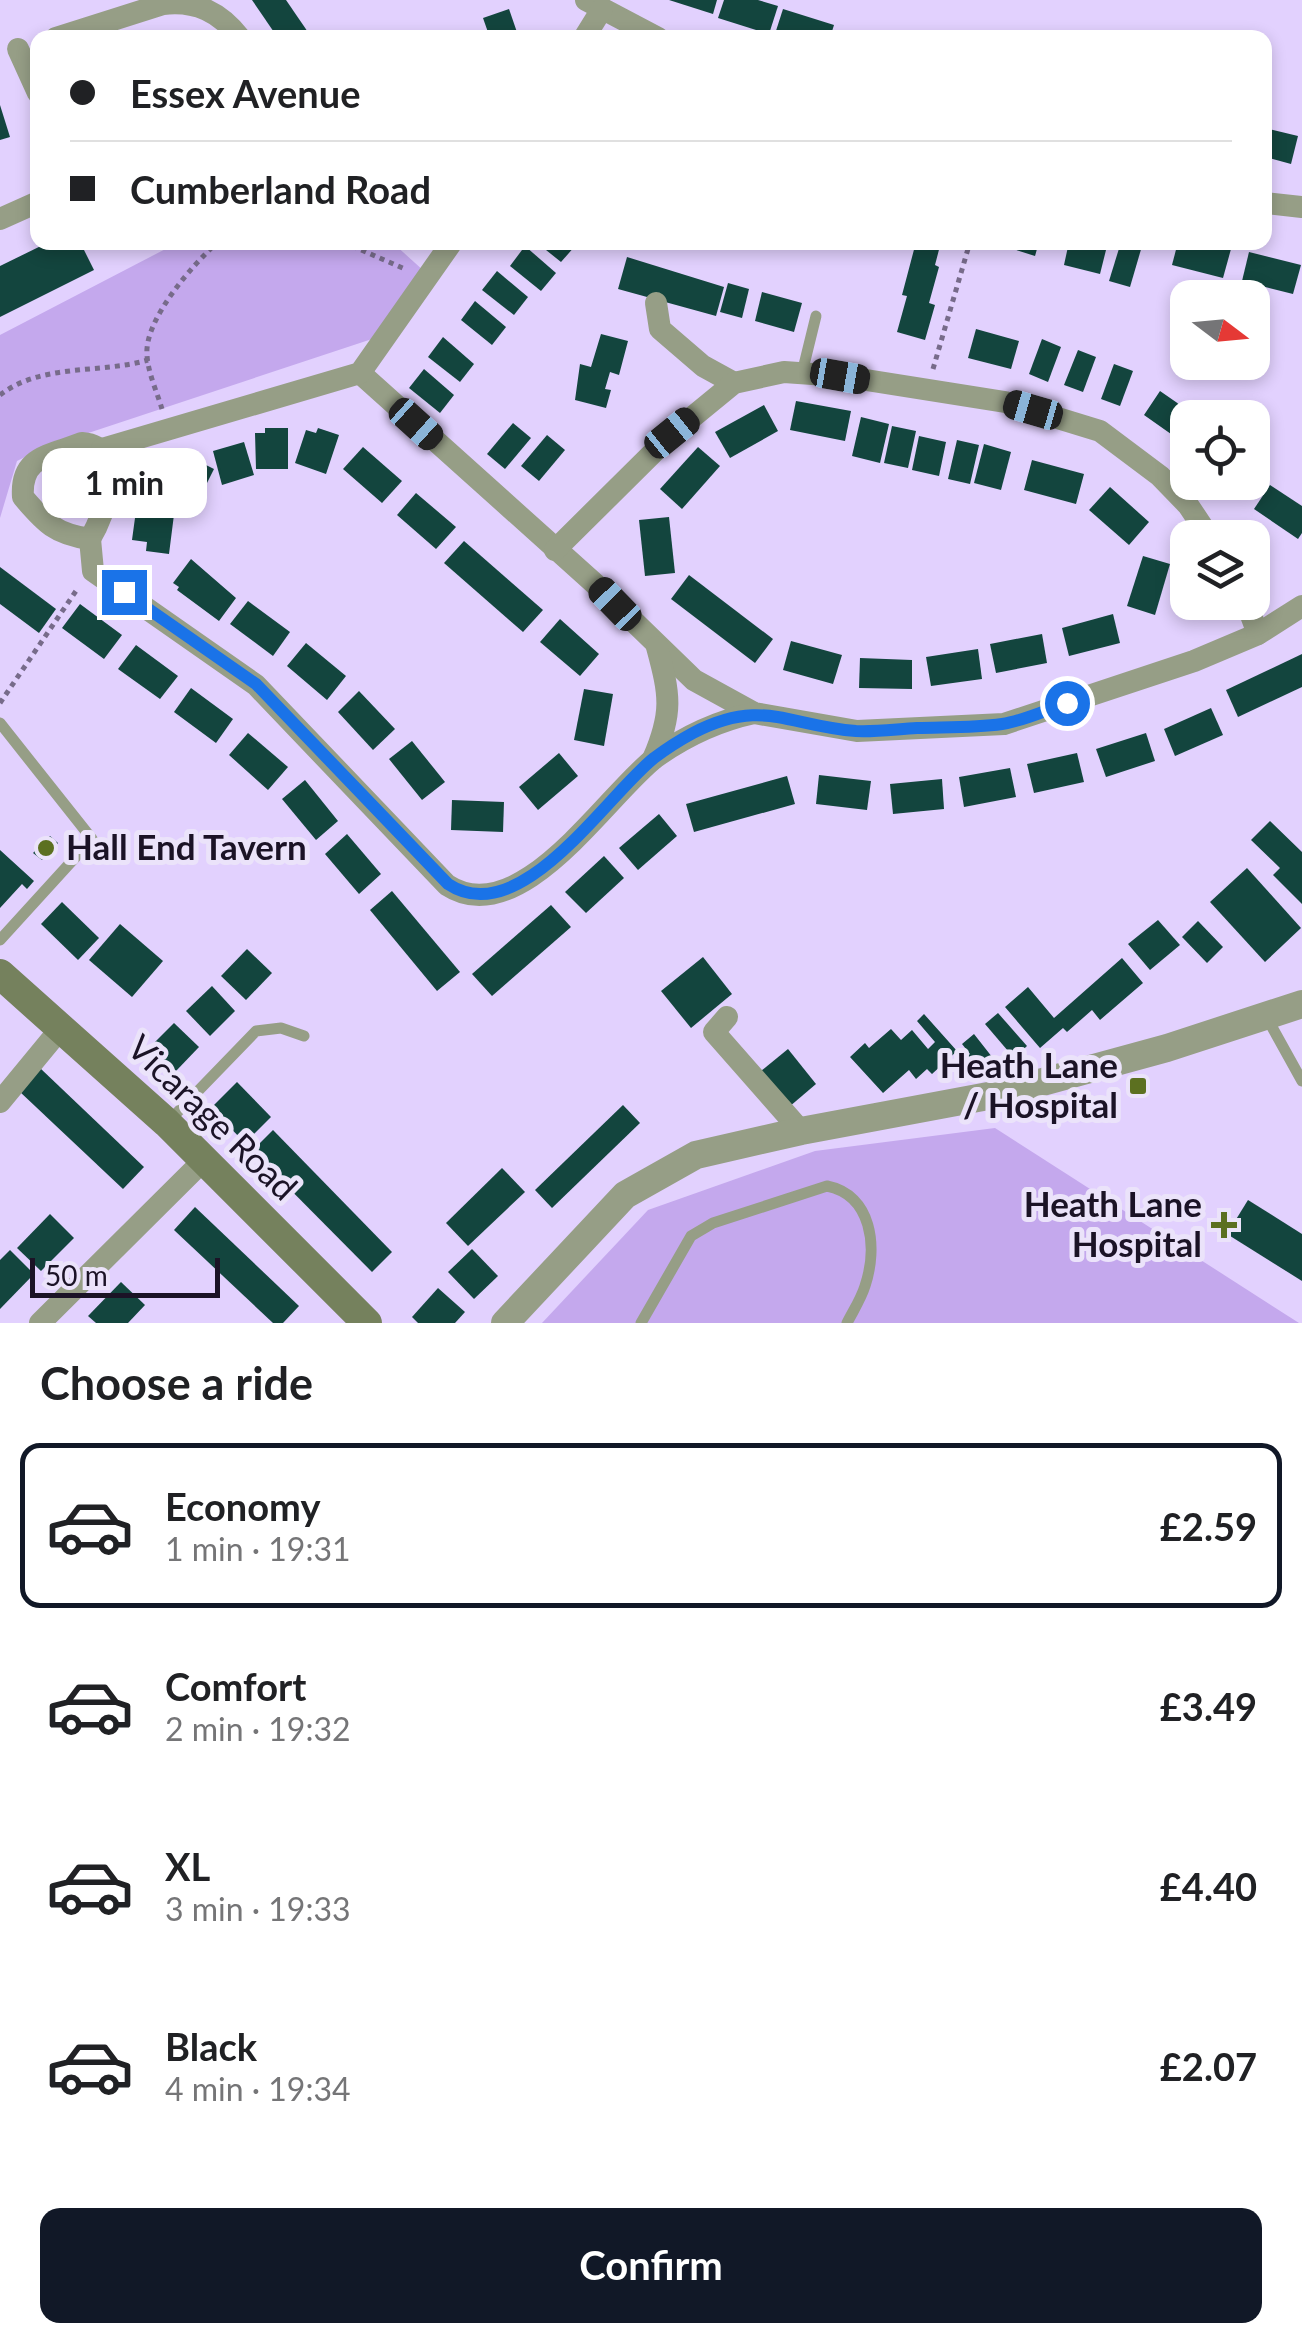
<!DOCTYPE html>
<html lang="en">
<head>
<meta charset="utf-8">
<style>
  body { margin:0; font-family:Lato,sans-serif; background:#f2f2f2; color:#202124; height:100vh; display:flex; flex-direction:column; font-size:38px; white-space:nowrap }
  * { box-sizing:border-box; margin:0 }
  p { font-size:32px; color:#757577 }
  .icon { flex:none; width:55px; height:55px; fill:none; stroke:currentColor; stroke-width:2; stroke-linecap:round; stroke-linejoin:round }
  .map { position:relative; height:1323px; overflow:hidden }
  .side { display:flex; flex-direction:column; background:#fff; flex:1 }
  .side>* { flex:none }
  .top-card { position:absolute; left:30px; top:30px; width:1242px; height:220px; border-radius:20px; box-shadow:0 5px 15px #0003; display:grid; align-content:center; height:220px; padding:0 40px; background:#fff }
  .needle { width:65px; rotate:106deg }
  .fabs { position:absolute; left:1170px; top:280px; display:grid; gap:20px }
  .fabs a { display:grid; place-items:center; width:100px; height:100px; border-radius:20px; background:#fff; box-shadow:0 5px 15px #0003; font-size:50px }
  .scale { position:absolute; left:30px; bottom:25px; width:190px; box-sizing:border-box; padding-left:10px; border:5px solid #1b1326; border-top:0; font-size:28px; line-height:35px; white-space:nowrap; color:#1b1326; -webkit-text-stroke:8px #ebe3fa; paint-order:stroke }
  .end { position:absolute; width:45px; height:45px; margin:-22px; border:12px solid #1a73e8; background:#fff; box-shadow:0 0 0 5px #fff }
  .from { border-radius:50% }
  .bubble { position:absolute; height:70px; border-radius:20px; background:#fff; box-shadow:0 5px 15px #0003; font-size:32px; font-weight:700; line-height:70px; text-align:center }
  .car { position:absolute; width:30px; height:60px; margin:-30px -15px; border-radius:12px; box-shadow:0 0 8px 2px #0007; background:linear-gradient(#222 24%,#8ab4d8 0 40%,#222 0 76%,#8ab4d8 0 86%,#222 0) }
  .top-card b { display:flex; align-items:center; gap:35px; height:95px; font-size:38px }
  .top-card b+b { border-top:2px solid #e0e0e0 }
  .top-card i { width:25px; height:25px; background:#202124 }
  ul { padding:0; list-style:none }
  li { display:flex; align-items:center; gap:30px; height:165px; margin:0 20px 15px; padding:0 20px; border:5px solid transparent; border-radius:20px }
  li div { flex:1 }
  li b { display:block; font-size:38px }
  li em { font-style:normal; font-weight:700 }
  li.active { border-color:#111827 }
  li>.icon { width:90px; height:90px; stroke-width:1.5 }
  h2 { padding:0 40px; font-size:45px; line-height:120px }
  .cta { display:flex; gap:20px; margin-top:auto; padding:20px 40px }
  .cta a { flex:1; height:115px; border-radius:20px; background:#111827; color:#fff; font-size:40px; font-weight:700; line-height:115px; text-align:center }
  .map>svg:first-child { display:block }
  .green { fill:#c4a8ed }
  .building { fill:#13453e }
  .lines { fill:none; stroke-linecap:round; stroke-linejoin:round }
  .path { stroke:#776b8a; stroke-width:5; stroke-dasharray:5 5; stroke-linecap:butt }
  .service { stroke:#969e86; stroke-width:11 }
  .minor { stroke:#969e86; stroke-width:22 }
  .tertiary { stroke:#969e86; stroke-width:28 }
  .secondary { stroke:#75815d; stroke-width:30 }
  .route { stroke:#1a73e8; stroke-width:12 }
  .poi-dot { fill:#5c7020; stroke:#ebe3fa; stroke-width:4 }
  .labels { text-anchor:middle; stroke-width:10; stroke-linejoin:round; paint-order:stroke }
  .poi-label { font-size:35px; font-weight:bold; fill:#1b1326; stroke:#ebe3fa; text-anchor:end }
  .street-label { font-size:35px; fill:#1b1326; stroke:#ebe3fa }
</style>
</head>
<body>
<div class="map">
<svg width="1302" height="1323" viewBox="0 0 1302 1323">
  <rect width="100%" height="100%" fill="#e2d1fe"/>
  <!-- green -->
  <g class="green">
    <path d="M 177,243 L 393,243 L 425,272 L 372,339 L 43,448 L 17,461 L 0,518 L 0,335 Z"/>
    <path d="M 995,1128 L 1299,1323 L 542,1323 L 648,1210 L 815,1151 Z"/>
  </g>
  <!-- building -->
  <g class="building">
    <path d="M 252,0 L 286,0 L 312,38 L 278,38 Z"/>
    <path d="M 669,0 L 717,0 L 713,14 Z"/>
    <path d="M 724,0 L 758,0 L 778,6 L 769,34 L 718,18 Z"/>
    <path d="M 509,9 L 519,38 L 490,38 L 483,18 Z"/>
    <path d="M 783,9 L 834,25 L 830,38 L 774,37 Z"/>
    <path d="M 0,105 L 10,137 L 0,140 Z"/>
    <path d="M 1265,128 L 1298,136 L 1291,164 L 1265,157 Z"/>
    <path d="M 49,242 L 80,242 L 94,270 L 0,317 L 0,266 Z"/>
    <path d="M 536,242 L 573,242 L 576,245 L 561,262 Z"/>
    <path d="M 916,242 L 941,242 L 935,265 L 939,267 L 929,303 L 935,305 L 925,340 L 897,332 L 907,296 L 902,295 Z"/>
    <path d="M 991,242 L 1039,242 L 1035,256 Z"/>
    <path d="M 1069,242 L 1108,242 L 1100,274 L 1064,265 Z"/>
    <path d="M 1121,242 L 1142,246 L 1130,287 L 1109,281 Z"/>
    <path d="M 1178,242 L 1204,242 L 1231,249 L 1223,278 L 1172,265 Z"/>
    <path d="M 525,246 L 556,273 L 541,291 L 510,266 Z"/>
    <path d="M 1249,252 L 1301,265 L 1293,294 L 1242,281 Z"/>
    <path d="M 627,257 L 724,287 L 716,316 L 618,289 Z"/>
    <path d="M 497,271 L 528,297 L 514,315 L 482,290 Z"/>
    <path d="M 728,283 L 749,289 L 742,318 L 720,312 Z"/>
    <path d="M 762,292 L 802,303 L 794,332 L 755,321 Z"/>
    <path d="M 475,301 L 506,327 L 492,345 L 461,320 Z"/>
    <path d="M 976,329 L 1019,341 L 1011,369 L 968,358 Z"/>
    <path d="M 601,334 L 628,341 L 619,375 L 610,372 L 605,389 L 611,390 L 606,408 L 575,400 L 580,364 L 591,367 Z"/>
    <path d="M 443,337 L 474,364 L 460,382 L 428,357 Z"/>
    <path d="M 1042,339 L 1061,347 L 1048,382 L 1029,374 Z"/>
    <path d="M 1078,350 L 1096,357 L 1083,392 L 1064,385 Z"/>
    <path d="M 1114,364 L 1133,371 L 1120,406 L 1101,399 Z"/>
    <path d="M 424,369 L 454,395 L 440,413 L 409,388 Z"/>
    <path d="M 1160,391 L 1199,418 L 1188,418 L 1188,446 L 1144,415 Z"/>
    <path d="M 796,401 L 851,411 L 845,441 L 790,430 Z"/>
    <path d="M 764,405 L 778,431 L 730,458 L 715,432 Z"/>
    <path d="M 861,417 L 889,424 L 880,463 L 852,456 Z"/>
    <path d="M 513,423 L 531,438 L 505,469 L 487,454 Z"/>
    <path d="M 892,426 L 916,431 L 908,468 L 884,463 Z"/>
    <path d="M 265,428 L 288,428 L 288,469 L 256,469 L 255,433 L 265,433 Z"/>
    <path d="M 318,428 L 339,435 L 326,474 L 295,463 L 306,430 L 316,433 Z"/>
    <path d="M 547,435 L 565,450 L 539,481 L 521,466 Z"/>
    <path d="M 919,436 L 946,442 L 939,476 L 912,470 Z"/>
    <path d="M 957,440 L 979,445 L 970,484 L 948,479 Z"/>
    <path d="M 244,442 L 254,475 L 222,485 L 213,451 Z"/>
    <path d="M 984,444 L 1011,452 L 1001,490 L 974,483 Z"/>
    <path d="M 363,447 L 402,481 L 382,503 L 343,469 Z"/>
    <path d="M 698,447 L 720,466 L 682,509 L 660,489 Z"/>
    <path d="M 192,458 L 214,469 L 199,499 L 164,482 L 175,459 L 188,466 Z"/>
    <path d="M 1032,460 L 1084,474 L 1076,504 L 1024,490 Z"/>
    <path d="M 1222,482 L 1248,482 L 1235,496 Z"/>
    <path d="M 1270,485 L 1302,506 L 1302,533 L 1298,539 L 1254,509 Z"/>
    <path d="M 1110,487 L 1149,522 L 1129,545 L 1089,510 Z"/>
    <path d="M 154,488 L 177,491 L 169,554 L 146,551 L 147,542 L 132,540 L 138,496 L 153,498 Z"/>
    <path d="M 416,493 L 456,527 L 436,549 L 397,515 Z"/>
    <path d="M 669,517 L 675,573 L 645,576 L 639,520 Z"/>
    <path d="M 464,541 L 543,610 L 523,632 L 444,563 Z"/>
    <path d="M 1143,556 L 1170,564 L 1155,615 L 1127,606 Z"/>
    <path d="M 191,559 L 236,598 L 219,621 L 177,590 L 179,587 L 173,583 Z"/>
    <path d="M 0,567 L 56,609 L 39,633 L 0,604 Z"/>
    <path d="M 689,575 L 773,639 L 755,663 L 671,599 Z"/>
    <path d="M 248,601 L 290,632 L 273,656 L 230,624 Z"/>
    <path d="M 80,604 L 122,635 L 104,659 L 62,628 Z"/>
    <path d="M 1113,614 L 1120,643 L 1069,656 L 1062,628 Z"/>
    <path d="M 560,619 L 599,654 L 580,676 L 540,642 Z"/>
    <path d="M 1042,634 L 1047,663 L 996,673 L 990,644 Z"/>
    <path d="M 791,641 L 842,655 L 833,684 L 783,670 Z"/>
    <path d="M 306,643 L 346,676 L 327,700 L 287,666 Z"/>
    <path d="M 136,645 L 178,676 L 160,699 L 118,669 Z"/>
    <path d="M 978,649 L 982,679 L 931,686 L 926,657 Z"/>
    <path d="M 1302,654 L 1302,687 L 1238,717 L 1226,690 Z"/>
    <path d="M 860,658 L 912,660 L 912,689 L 859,688 Z"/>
    <path d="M 191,688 L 233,719 L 216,743 L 174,712 Z"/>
    <path d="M 584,689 L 613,694 L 604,746 L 574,740 Z"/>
    <path d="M 359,691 L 395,729 L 373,750 L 338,712 Z"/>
    <path d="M 1211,708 L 1223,735 L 1175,756 L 1164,729 Z"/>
    <path d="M 248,733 L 288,767 L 268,790 L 229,755 Z"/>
    <path d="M 1146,733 L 1155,761 L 1106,777 L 1096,749 Z"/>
    <path d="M 412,741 L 445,782 L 422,800 L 389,759 Z"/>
    <path d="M 559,753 L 578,776 L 538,810 L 519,787 Z"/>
    <path d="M 1077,753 L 1084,782 L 1034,793 L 1027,764 Z"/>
    <path d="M 1010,768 L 1016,797 L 964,807 L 959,777 Z"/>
    <path d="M 819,775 L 871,781 L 867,810 L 816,804 Z"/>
    <path d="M 787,776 L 795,804 L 694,832 L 686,804 Z"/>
    <path d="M 942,779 L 944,809 L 893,814 L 890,784 Z"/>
    <path d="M 305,780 L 338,821 L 316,840 L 282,799 Z"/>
    <path d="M 452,800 L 504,802 L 503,832 L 451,830 Z"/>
    <path d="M 659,814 L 677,836 L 638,870 L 619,848 Z"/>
    <path d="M 1270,821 L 1302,852 L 1302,904 L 1273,875 L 1280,868 L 1251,840 Z"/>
    <path d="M 347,834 L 381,874 L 359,894 L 325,854 Z"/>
    <path d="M 50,836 L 58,843 L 42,860 L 33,853 Z"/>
    <path d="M 0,850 L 34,881 L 27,889 L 22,884 L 0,908 Z"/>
    <path d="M 604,856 L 624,878 L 586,913 L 565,892 Z"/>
    <path d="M 1247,868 L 1301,928 L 1265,962 L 1210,902 Z"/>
    <path d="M 392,891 L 460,972 L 437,991 L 370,910 Z"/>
    <path d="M 62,902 L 99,938 L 78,960 L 41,924 Z"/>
    <path d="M 551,905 L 571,927 L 492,996 L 472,974 Z"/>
    <path d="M 1158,920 L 1180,945 L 1150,970 L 1128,944 Z"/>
    <path d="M 1198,921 L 1223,947 L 1207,963 L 1182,937 Z"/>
    <path d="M 120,924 L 163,961 L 132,997 L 89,960 Z"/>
    <path d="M 247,949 L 272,973 L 246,1000 L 221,976 Z"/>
    <path d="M 703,957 L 732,994 L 691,1028 L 661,991 Z"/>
    <path d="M 1122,958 L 1143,983 L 1100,1020 L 1092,1010 L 1067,1032 L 1063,1028 L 1040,1048 L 1005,1007 L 1028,987 L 1054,1018 Z"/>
    <path d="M 212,986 L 235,1011 L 210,1036 L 186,1011 Z"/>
    <path d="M 998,1013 L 1027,1046 L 1014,1058 L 985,1024 Z"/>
    <path d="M 924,1014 L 957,1051 L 932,1074 L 927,1069 L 916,1079 L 909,1070 L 883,1093 L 850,1057 L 865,1043 L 869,1048 L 891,1029 L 901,1040 L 912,1030 L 928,1049 L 935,1042 L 917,1021 Z"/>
    <path d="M 174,1023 L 199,1047 L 176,1071 L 150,1047 Z"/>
    <path d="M 974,1034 L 996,1062 L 975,1078 L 962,1061 L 970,1054 L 962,1044 Z"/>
    <path d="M 788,1049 L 816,1084 L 789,1107 L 761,1071 Z"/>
    <path d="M 40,1068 L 144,1167 L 123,1189 L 19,1091 Z"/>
    <path d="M 237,1082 L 271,1117 L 245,1143 L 211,1108 Z"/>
    <path d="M 623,1105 L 640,1123 L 552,1208 L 535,1190 Z"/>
    <path d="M 273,1130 L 392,1252 L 372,1272 L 252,1151 Z"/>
    <path d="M 502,1168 L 525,1192 L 468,1246 L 446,1223 Z"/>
    <path d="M 1248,1200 L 1302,1234 L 1302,1281 L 1227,1234 Z"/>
    <path d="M 195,1207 L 299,1306 L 283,1323 L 273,1323 L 174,1230 Z"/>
    <path d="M 50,1214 L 74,1238 L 41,1271 L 17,1248 Z"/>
    <path d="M 472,1249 L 498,1276 L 474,1299 L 448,1272 Z"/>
    <path d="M 10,1250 L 34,1274 L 0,1309 L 0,1260 Z"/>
    <path d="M 121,1282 L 145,1305 L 128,1323 L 96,1323 L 88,1316 Z"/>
    <path d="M 438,1288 L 465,1312 L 455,1323 L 418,1323 L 412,1317 Z"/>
  </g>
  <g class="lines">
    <!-- path -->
    <g class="path">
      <path d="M 343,242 L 405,269"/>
      <path d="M 933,369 L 970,242"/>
      <path d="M 0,395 C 41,363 100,374 148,360"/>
      <path d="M 162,409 C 157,392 148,373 147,355 C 144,320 193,264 218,242"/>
      <path d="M 0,703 L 78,588"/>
    </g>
    <!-- service -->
    <g class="service">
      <path d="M 802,373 L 816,316"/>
      <path d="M 0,723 L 92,839 L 0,940"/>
      <path d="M 1267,1018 L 1302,1081"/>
      <path d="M 168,1122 L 256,1031 L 281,1028 L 304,1036"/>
      <path d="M 641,1323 L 691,1236 L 713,1223 L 827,1186 C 872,1195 878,1247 865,1286 C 861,1299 853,1311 847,1323"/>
    </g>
    <!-- minor -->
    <g class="minor">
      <path d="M 586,0 L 658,38"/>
      <path d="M 56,38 L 163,4 C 196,0 220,12 240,38"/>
      <path d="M 584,38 L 602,9"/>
      <path d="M 18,49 L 38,93"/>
      <path d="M 1265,203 L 1302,207"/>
      <path d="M 0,219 L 38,202"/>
      <path d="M 656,303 L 660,329 L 703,366 L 734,383"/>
      <path d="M 360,373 L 594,583 L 694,680 L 754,713 L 857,731 L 1004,724 L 1194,661 L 1258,634 L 1302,606"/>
      <path d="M 82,443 C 129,447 106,512 90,539 C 55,534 45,523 23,497 C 20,455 51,456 82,443 Z"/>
      <path d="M 102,449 L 360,373 L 452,242"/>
      <path d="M 90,539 L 93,571 L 256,685 L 447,885 C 520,933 607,794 656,757 C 687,735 717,721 754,713"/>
      <path d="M 555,550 L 673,433 L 734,383 L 784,372 L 841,376 L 1005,402 L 1100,431 L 1160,476 L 1188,505 L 1210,538"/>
      <path d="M 1246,602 L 1258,634"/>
      <path d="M 653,759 C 673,713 670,695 657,647"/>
      <path d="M 727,1017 L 714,1032 L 801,1131"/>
      <path d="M 0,1102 L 61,1028"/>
      <path d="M 40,1323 L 205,1159"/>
    </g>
    <!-- tertiary -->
    <path class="tertiary" d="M 505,1323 L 625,1195 L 696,1155 L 801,1131 L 999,1094 L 1167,1048 L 1302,1004"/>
    <!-- secondary -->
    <path class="secondary" d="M 0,974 L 167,1123 L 367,1323"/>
  </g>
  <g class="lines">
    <!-- route -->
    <path class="route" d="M 124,592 L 256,684 L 448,884 C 520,932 606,796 654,758 C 666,749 680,740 693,733 C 762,697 788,726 856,731 C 876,732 897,729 917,728 C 945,727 974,728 1002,724 C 1023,721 1046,710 1067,703"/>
  </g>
  <!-- markers -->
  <g class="poi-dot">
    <circle cx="46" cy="848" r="10"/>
    <rect x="1128" y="1076" width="20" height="20" rx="5"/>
    <path d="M1219 1210h10v10h10v10h-10v10h-10v-10h-10v-10h10z"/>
  </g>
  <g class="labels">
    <!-- poi labels -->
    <g class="poi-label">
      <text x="66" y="860" text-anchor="start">Hall End Tavern</text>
      <text x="1118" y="1078">Heath Lane<tspan x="1118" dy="40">/ Hospital</tspan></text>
      <text x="1202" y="1217">Heath Lane<tspan x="1202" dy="40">Hospital</tspan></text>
    </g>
    <!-- street labels -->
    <g class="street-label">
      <text transform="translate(212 1118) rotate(44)" y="12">Vicarage Road</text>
    </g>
  </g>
</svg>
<div class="fabs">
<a><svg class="needle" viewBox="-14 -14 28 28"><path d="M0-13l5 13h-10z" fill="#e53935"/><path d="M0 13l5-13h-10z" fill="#757577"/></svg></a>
<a><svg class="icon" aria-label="locate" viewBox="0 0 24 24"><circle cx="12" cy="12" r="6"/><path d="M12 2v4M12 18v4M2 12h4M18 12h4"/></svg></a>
<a><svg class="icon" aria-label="layers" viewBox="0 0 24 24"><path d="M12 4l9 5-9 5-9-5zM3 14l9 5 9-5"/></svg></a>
</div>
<div class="scale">50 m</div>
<i class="end from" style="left:1067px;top:703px"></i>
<i class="end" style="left:124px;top:592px"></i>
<div class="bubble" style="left:42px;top:448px;width:165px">1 min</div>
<i class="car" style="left:840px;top:376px;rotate:100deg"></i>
<i class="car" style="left:1033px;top:410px;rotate:286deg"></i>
<i class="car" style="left:416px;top:424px;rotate:132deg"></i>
<i class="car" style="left:672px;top:433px;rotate:51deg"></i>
<i class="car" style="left:615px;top:604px;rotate:316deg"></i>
<div class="top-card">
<b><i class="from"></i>Essex Avenue</b>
<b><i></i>Cumberland Road</b>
</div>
</div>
<section class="side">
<h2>Choose a ride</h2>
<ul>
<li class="active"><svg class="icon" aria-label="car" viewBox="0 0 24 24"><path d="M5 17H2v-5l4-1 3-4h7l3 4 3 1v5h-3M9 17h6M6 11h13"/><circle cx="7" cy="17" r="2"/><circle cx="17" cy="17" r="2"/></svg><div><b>Economy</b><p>1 min · 19:31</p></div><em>£2.59</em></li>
<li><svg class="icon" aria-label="car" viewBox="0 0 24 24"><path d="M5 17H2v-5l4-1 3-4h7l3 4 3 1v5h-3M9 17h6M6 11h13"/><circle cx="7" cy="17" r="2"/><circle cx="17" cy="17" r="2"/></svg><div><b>Comfort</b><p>2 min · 19:32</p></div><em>£3.49</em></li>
<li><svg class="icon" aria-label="car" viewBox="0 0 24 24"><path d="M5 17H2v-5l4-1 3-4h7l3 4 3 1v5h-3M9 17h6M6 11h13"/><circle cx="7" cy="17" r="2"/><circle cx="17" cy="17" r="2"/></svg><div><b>XL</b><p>3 min · 19:33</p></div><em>£4.40</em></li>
<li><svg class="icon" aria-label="car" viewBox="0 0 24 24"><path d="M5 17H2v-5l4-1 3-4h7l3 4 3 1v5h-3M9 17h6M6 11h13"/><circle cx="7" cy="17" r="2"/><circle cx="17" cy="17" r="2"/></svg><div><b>Black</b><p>4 min · 19:34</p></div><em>£2.07</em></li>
</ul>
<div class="cta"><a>Confirm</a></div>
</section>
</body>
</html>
